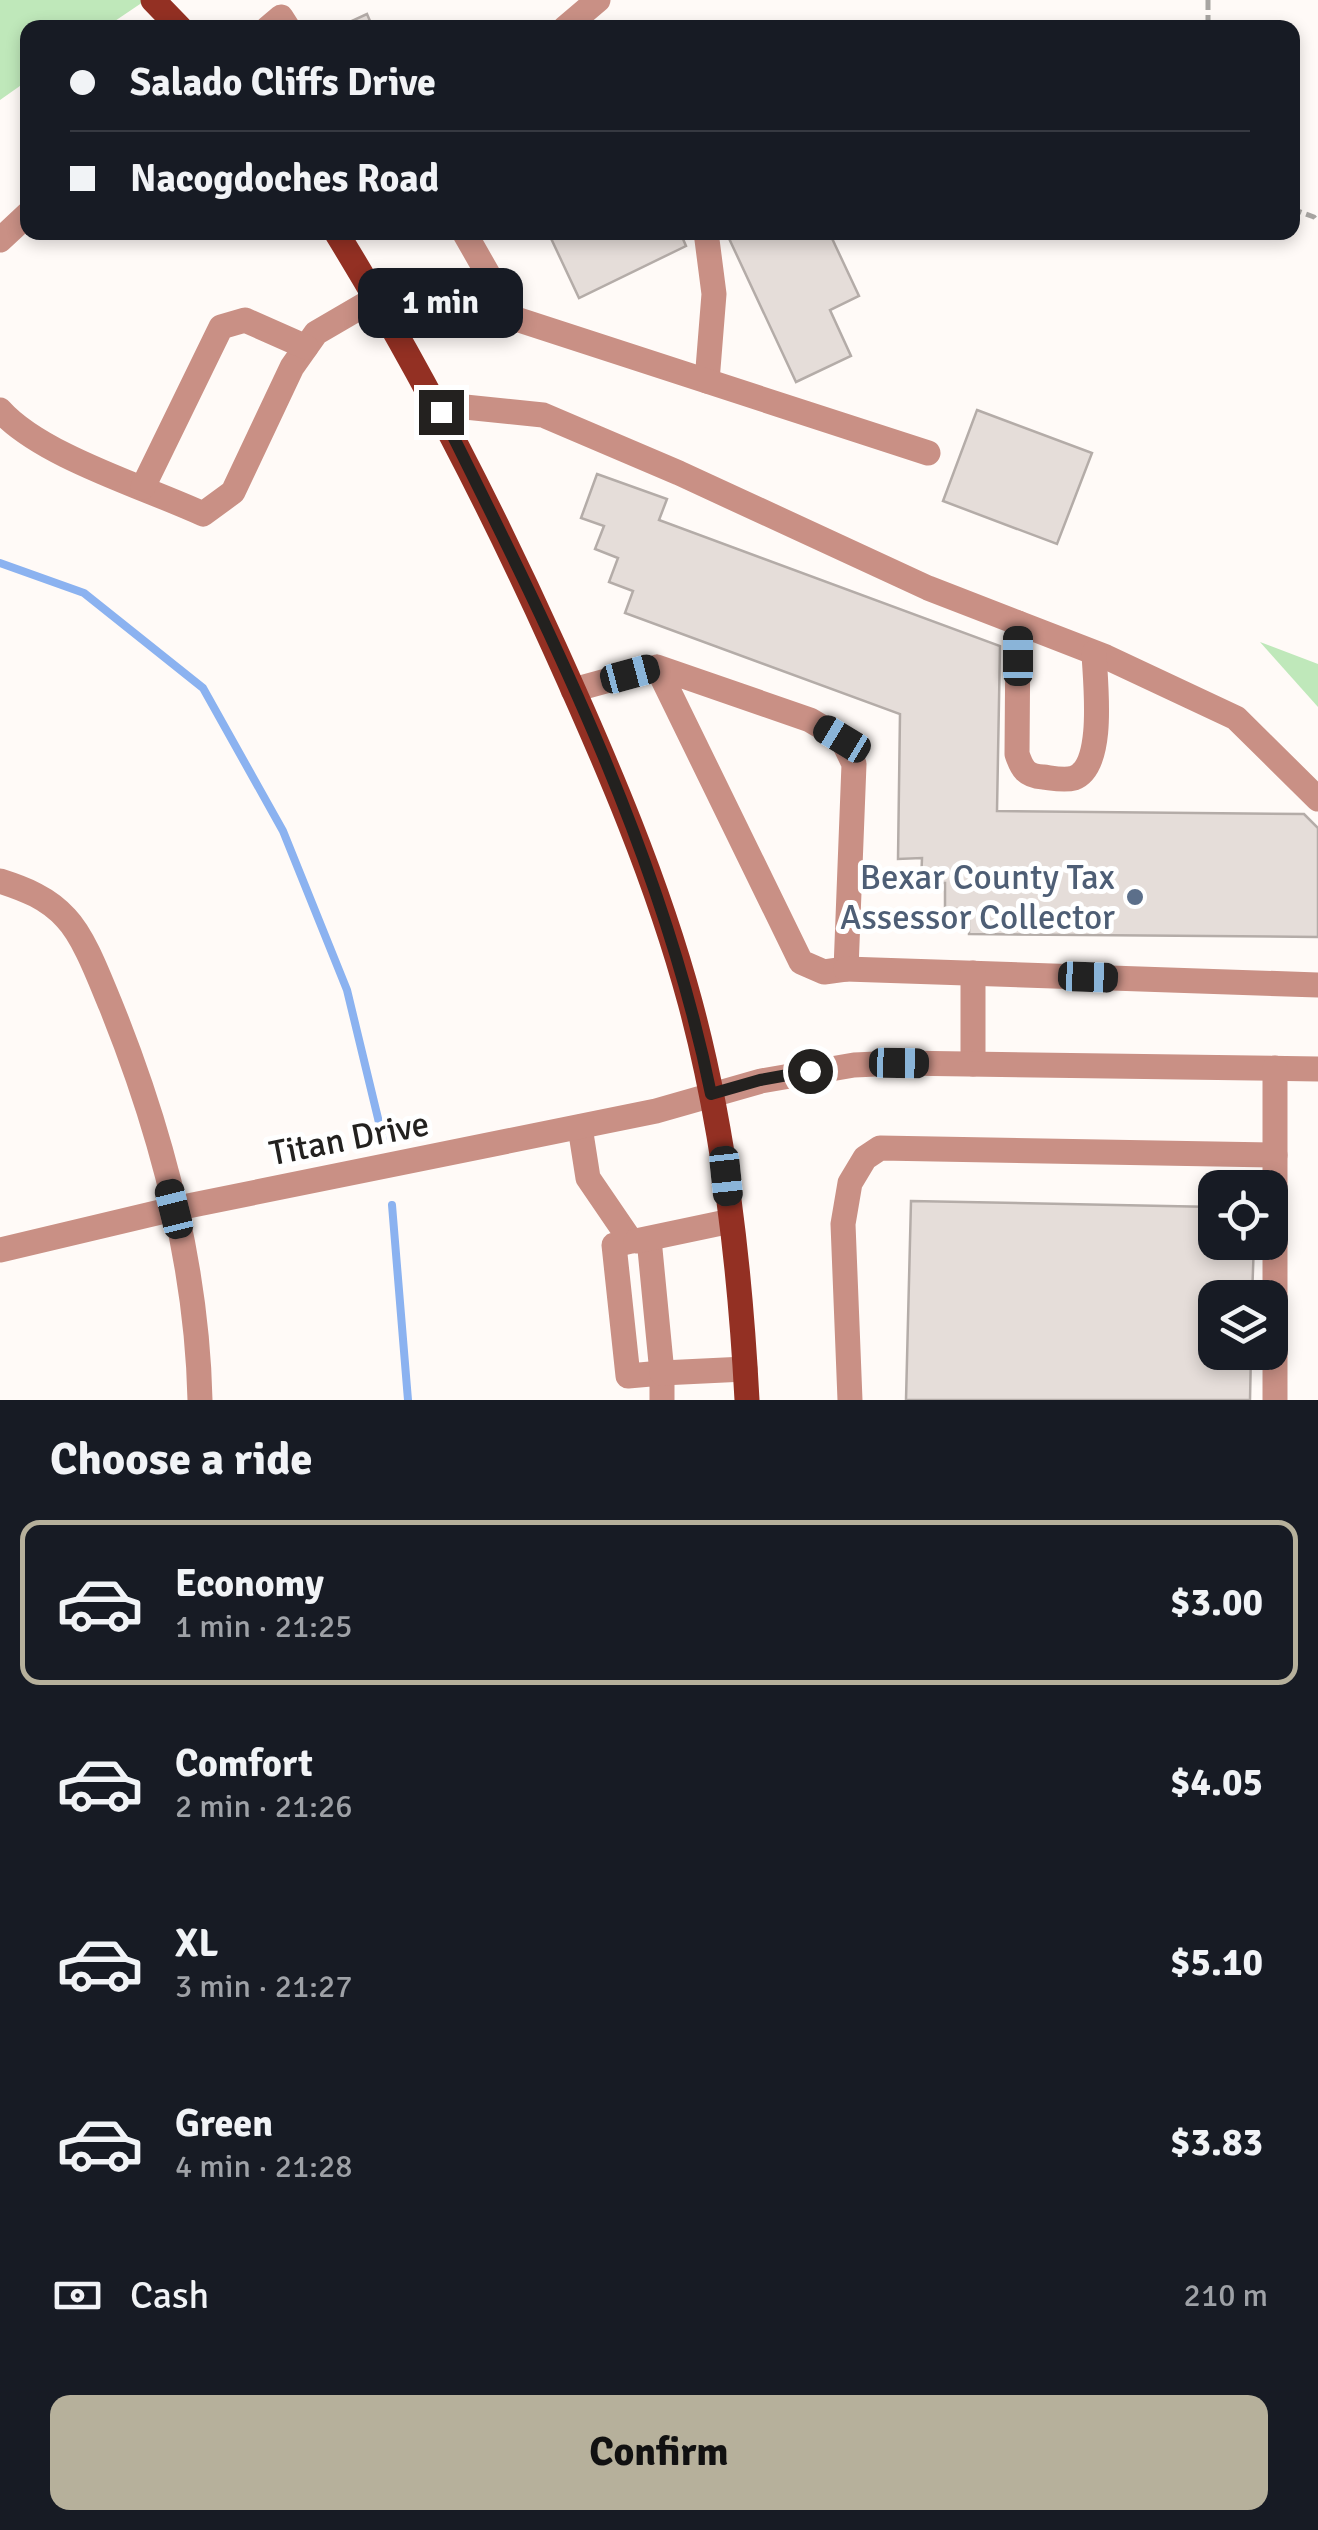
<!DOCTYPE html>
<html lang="en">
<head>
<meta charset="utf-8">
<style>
  body { margin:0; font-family:Signika,sans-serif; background:#20242c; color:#f1f3f6; height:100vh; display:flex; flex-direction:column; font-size:38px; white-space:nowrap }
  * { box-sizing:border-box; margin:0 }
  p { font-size:32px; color:#9ea1a6 }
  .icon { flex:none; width:55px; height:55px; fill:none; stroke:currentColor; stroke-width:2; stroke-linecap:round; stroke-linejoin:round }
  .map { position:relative; height:1400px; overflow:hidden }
  .side { display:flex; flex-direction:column; background:#171b24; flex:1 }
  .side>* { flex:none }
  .guide { position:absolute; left:20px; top:20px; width:1280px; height:220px; border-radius:20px; box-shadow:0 5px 15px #0003; display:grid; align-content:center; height:220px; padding:0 50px; background:#171b24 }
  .buttons { position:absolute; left:1198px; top:1170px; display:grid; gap:20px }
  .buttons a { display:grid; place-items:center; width:90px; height:90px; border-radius:20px; background:#171b24; box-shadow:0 5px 15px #0003; font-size:50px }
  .end { position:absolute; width:45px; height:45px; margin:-22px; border:12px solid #23211f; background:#fff; box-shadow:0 0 0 5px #fff }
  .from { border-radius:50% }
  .bubble { position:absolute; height:70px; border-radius:20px; background:#171b24; box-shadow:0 5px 15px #0003; font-size:32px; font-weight:700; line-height:70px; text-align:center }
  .car { position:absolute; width:30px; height:60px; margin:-30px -15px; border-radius:12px; box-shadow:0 0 8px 2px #0007; background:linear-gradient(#222 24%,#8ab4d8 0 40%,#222 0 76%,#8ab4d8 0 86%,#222 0) }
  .guide b { display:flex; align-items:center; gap:35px; height:95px; font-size:38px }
  .guide b+b { border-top:2px solid #363941 }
  .guide i { width:25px; height:25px; background:#f1f3f6 }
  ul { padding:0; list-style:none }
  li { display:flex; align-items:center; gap:30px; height:165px; margin:0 20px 15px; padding:0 30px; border:5px solid transparent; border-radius:20px }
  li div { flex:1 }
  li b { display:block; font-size:38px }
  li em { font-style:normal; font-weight:700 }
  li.on { border-color:#b6b09b }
  li>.icon { width:90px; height:90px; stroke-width:1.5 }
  h2 { padding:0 50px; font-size:45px; line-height:120px }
  .pay { display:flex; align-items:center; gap:25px; height:110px; padding:0 50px; font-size:38px }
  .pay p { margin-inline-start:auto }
  .action { display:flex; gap:20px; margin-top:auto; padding:20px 50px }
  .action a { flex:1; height:115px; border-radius:20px; background:#b6b09b; color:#111; font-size:40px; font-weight:700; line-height:115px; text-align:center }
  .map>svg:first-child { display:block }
  .green { fill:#bfe8ba }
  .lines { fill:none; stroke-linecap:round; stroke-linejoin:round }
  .stream { stroke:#8bb2f0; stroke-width:8 }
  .building { fill:#e5ddd9; stroke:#b4aca8; stroke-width:2.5 }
  .path { stroke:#a8a5a2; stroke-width:5; stroke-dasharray:10 5; stroke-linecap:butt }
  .minor { stroke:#c99085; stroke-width:25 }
  .major { stroke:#933023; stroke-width:25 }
  .route { stroke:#23211f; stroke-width:12 }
  .service-dot { fill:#5c6f8a; stroke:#fff; stroke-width:4 }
  .labels { text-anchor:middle; stroke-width:10; stroke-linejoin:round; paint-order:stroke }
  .service-label { font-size:35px; fill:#4e5e75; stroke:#fff; text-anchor:end }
  .street-label { font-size:35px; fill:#23211f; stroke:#fff }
</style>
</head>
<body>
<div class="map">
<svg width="1318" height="1400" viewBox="0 0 1318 1400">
  <rect width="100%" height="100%" fill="#fffaf7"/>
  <!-- green -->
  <g class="green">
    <path d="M 0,0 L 146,0 L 106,27 L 28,28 L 27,81 L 0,100 Z"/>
    <path d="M 1260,642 L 1318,664 L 1318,707 Z"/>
  </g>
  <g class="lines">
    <!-- stream -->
    <g class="stream">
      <path d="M 0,563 L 84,593 L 203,688 L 283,831 L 347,990 L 383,1139"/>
      <path d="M 392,1205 L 408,1400"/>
    </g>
  </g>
  <!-- building -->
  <g class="building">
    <path d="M 367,14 L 373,28 L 347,28 L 345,24 Z"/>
    <path d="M 548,232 L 680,232 L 686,246 L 579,298 Z"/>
    <path d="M 726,232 L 829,232 L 859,296 L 830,310 L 851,356 L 796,382 Z"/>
    <path d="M 977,410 L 1092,453 L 1057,544 L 943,501 Z"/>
    <path d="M 597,474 L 667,499 L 659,520 L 1000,646 L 997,811 L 1304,814 L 1318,828 L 1318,937 L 969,934 L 969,909 L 945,909 L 945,883 L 921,882 L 922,858 L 898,859 L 900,714 L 625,613 L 633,591 L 609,582 L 618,558 L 595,549 L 604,526 L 581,518 Z"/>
    <path d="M 911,1201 L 1215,1207 L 1215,1242 L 1254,1242 L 1252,1298 L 1215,1298 L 1215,1352 L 1251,1352 L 1250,1400 L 906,1400 Z"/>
  </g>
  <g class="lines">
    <!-- path -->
    <g class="path">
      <path d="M 1208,0 L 1208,28"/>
      <path d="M 1292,209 L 1314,217 L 1318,222"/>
    </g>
    <!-- minor -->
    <g class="minor">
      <path d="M 268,28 L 281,17 L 288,28"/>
      <path d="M 565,28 L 598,0"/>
      <path d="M 464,232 L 513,318"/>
      <path d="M 706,232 L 714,294 L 707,381"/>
      <path d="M 0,240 L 28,214"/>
      <path d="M 436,404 L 543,415 L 679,473 L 928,588 L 1106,657 L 1236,718 L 1318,799"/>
      <path d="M 0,410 C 41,456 145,487 203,514 L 233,492 L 292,367 L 316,333 L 376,298 L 442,295 L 928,453"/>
      <path d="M 143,487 L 221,327 L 245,320 L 306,347"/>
      <path d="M 1018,623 L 1017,754 C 1022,769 1026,776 1043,777 C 1052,778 1064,781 1074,778 C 1106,766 1095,681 1094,653"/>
      <path d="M 573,690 L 657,667 L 810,720 L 842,739 L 854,764 L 846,969 L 824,972 L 801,962 L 657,667"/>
      <path d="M 0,881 C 25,889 48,898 66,918 C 85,938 100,980 111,1006 C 161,1130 197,1266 200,1400"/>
      <path d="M 846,969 L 1318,985"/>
      <path d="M 973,1064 L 973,973"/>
      <path d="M 580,1127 L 588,1178 L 631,1241 L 614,1245 L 628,1376 L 662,1373 L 662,1400"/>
      <path d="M 649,1239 L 662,1373 L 745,1369"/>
      <path d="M 636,1241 L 731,1221"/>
      <path d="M 0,1250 L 173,1209 L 656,1111 L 761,1081 L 854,1065 L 899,1063 L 1318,1069"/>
      <path d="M 850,1400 L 843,1224 L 850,1183 L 865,1158 L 880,1148 L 1275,1155"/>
      <path d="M 1275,1400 L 1275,1068"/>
    </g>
    <!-- major -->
    <g class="major">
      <path d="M 153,0 L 180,28"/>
      <path d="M 336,232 C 419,367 490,505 555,649 C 607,764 657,880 690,1002 C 725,1132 740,1267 747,1400"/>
    </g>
  </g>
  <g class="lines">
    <!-- route -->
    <path class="route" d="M 441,412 C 550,631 662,852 711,1094 L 760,1080 L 810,1071"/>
  </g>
  <!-- markers -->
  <circle class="service-dot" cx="1135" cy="897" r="10"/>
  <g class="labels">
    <!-- service labels -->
    <g class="service-label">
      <text x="1115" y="889">Bexar County Tax<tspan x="1115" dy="40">Assessor Collector</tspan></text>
    </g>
    <!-- street labels -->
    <g class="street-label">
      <text transform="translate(349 1138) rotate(-11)" y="12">Titan Drive</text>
    </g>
  </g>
</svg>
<div class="buttons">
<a><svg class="icon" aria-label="locate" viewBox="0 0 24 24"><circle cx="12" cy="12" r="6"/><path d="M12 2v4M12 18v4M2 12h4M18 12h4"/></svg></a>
<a><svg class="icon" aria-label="layers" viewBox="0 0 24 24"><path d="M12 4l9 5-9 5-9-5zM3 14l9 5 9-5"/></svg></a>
</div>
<i class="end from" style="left:810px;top:1071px"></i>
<i class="end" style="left:441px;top:412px"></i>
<div class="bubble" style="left:358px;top:268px;width:165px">1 min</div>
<i class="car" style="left:1018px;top:656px;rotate:0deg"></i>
<i class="car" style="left:630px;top:674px;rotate:75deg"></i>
<i class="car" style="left:842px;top:739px;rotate:301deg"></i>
<i class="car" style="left:1088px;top:977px;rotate:92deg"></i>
<i class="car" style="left:899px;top:1063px;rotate:91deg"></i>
<i class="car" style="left:726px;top:1176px;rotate:174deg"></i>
<i class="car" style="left:174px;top:1209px;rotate:346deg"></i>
<div class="guide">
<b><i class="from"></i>Salado Cliffs Drive</b>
<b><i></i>Nacogdoches Road</b>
</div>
</div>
<section class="side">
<h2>Choose a ride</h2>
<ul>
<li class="on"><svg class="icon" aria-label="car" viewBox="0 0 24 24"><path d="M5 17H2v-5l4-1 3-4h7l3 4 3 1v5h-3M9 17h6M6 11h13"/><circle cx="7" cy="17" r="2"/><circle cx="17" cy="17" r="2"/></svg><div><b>Economy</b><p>1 min · 21:25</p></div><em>$3.00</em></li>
<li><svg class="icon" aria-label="car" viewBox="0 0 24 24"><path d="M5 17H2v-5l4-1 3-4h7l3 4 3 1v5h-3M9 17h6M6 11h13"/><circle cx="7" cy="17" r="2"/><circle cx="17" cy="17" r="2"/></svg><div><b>Comfort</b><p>2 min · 21:26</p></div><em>$4.05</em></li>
<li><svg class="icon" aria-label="car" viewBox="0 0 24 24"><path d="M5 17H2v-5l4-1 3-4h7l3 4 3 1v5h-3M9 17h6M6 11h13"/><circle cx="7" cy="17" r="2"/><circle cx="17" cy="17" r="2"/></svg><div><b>XL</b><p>3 min · 21:27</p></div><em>$5.10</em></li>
<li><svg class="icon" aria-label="car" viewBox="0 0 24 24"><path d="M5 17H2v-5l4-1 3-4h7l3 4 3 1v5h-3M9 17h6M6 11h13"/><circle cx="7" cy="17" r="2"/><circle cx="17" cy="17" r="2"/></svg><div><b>Green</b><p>4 min · 21:28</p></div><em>$3.83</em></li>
</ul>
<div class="pay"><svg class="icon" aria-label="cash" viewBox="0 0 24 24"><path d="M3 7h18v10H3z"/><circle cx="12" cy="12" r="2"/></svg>Cash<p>210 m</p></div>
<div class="action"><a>Confirm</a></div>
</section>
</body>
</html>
